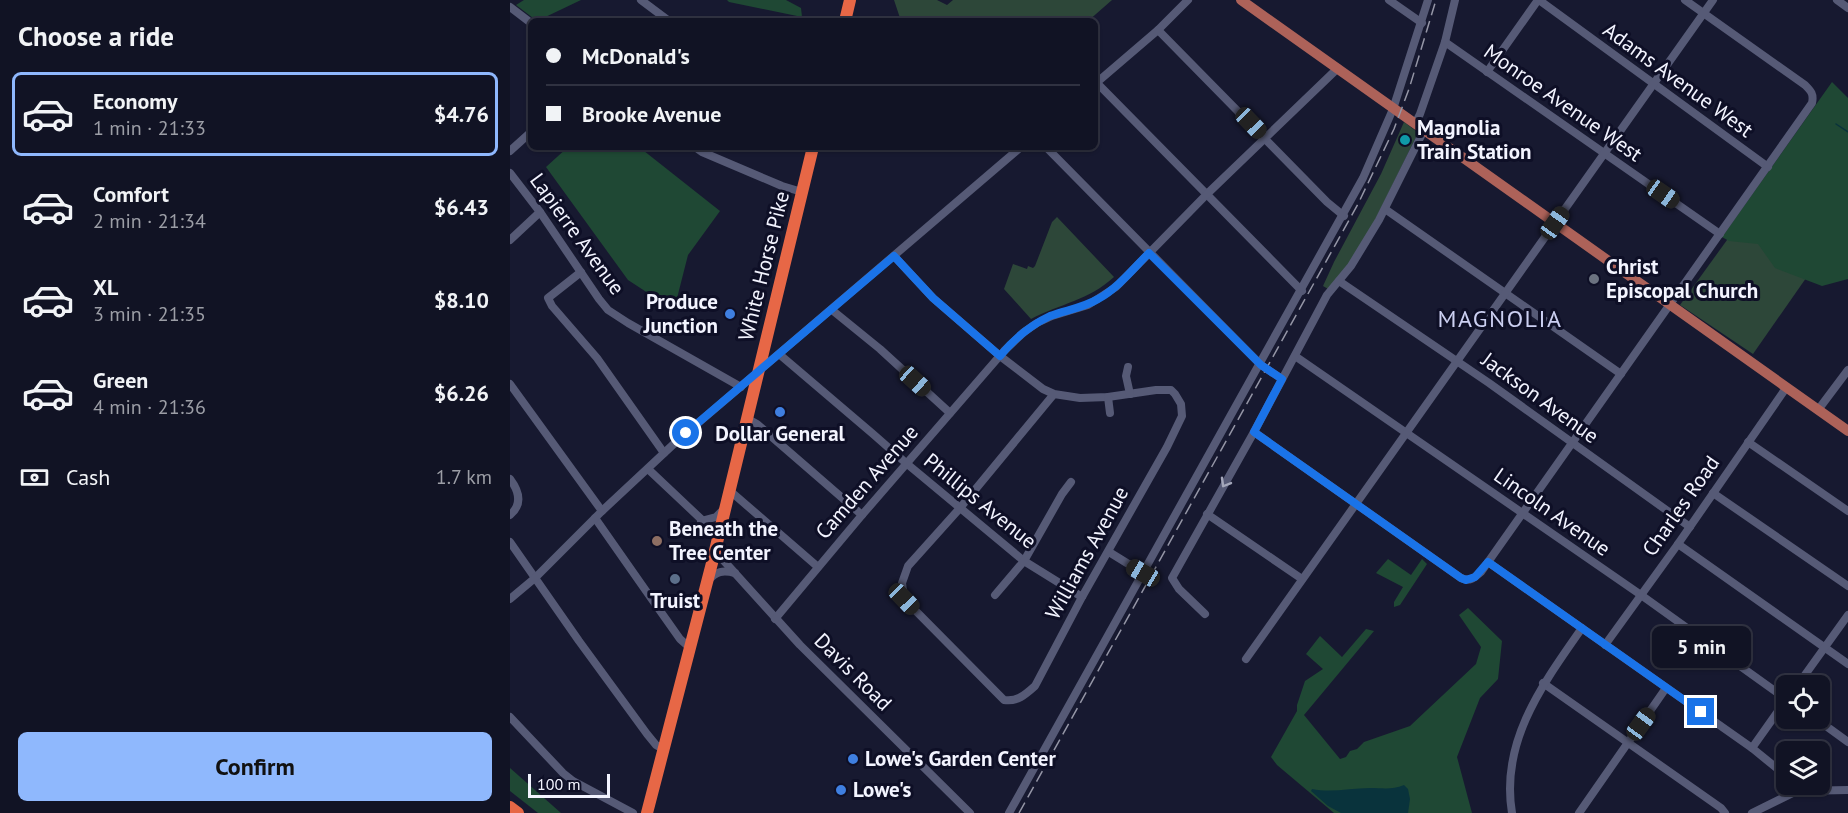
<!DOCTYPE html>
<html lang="en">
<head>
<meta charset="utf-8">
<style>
  body { margin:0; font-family:"PT Sans",sans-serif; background:#1e2031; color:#f1f3f6; height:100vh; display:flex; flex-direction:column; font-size:22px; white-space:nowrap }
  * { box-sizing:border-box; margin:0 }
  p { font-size:20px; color:#9c9ea6 }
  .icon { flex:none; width:33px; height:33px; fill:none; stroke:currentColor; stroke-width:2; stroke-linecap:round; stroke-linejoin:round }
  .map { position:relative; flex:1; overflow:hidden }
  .panel { display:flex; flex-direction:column; background:#111324; width:510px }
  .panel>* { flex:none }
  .guide { position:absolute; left:18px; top:18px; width:570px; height:132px; border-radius:9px; box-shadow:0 2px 4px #0004,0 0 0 2px #303241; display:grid; align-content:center; height:132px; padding:0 18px; background:#111324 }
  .buttons { position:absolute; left:1266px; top:675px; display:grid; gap:12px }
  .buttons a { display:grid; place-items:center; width:54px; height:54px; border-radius:9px; background:#111324; box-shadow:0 2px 4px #0004,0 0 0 2px #303241; font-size:30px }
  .scale { position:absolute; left:18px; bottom:15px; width:82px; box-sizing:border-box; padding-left:6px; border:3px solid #f3f4ff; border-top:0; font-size:16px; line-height:21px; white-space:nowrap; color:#f3f4ff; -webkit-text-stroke:4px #0e0f26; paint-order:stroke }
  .end { position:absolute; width:27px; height:27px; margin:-14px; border:8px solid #1a73e8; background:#fff; box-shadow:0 0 0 3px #fff }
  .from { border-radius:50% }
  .bubble { position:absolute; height:42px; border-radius:9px; background:#111324; box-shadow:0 2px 4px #0004,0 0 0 2px #303241; font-size:20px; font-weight:800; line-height:42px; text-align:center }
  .car { position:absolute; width:18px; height:36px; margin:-18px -9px; border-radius:8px; box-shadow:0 0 4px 2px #0007; background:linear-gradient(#222 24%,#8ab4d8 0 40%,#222 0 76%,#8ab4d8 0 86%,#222 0) }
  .guide b { display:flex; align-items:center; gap:21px; height:57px; font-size:22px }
  .guide b+b { border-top:2px solid #303241 }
  .guide i { width:15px; height:15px; background:#f1f3f6 }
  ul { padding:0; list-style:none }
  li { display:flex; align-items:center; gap:18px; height:84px; margin:0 12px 9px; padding:0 6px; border:3px solid transparent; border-radius:9px }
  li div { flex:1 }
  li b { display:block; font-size:22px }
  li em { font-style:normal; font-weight:800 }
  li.active { border-color:#8fb8fd }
  li>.icon { width:54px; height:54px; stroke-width:1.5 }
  h2 { padding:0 18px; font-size:27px; line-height:72px }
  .pay { display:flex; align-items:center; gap:15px; height:66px; padding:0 18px; font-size:22px }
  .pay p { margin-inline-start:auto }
  .primary-button { display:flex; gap:12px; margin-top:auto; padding:12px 18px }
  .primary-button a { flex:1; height:69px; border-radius:9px; background:#8fb8fd; color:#111; font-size:24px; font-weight:800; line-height:69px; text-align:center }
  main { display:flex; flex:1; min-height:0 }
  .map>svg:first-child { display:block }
  .green { fill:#2d4739 }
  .forest { fill:#1f4834 }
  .water { fill:#09333c }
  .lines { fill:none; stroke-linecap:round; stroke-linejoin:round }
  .stream { stroke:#09333c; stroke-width:1.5 }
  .minor { stroke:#565a76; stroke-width:8 }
  .major { stroke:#ad6259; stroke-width:10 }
  .highway { stroke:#e76746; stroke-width:12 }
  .rail { stroke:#9596a6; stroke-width:1.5; stroke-dasharray:12 6; stroke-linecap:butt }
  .oneway { stroke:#a4a7ba }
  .route { stroke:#1a73e8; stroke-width:8 }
  .culture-dot { fill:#0f9aa8; stroke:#0e0f26; stroke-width:2 }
  .worship-dot { fill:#6b7280; stroke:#0e0f26; stroke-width:2 }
  .shop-dot { fill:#3f7fe0; stroke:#0e0f26; stroke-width:2 }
  .education-dot { fill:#8d6e63; stroke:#0e0f26; stroke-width:2 }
  .service-dot { fill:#5c6f8a; stroke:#0e0f26; stroke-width:2 }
  .labels { text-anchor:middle; stroke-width:6; stroke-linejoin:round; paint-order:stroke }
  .street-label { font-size:21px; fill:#f3f4ff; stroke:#0e0f26 }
  .poi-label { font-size:21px; font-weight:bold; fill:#f3f4ff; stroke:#0e0f26; text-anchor:start }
  .quarter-label { font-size:24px; letter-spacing:1.5px; fill:#cbcff1; stroke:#0e0f26 }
</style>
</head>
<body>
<main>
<section class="panel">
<h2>Choose a ride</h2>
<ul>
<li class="active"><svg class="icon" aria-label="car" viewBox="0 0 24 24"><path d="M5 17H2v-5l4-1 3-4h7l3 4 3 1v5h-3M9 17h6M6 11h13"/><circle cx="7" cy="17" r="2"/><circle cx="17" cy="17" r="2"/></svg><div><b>Economy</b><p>1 min · 21:33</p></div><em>$4.76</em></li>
<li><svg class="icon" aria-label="car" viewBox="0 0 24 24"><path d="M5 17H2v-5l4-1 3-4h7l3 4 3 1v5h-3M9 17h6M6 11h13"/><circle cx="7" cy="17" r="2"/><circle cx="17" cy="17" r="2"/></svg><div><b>Comfort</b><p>2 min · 21:34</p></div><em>$6.43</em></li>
<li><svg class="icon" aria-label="car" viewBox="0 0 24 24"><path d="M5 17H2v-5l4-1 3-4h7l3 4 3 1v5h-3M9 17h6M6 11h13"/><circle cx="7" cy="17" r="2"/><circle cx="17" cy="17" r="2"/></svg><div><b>XL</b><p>3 min · 21:35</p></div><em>$8.10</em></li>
<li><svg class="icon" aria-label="car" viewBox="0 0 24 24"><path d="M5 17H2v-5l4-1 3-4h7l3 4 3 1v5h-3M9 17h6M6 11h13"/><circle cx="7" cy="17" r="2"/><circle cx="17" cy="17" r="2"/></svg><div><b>Green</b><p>4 min · 21:36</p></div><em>$6.26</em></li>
</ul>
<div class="pay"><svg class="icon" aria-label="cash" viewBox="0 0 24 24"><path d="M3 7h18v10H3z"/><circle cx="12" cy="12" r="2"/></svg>Cash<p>1.7 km</p></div>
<div class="primary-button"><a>Confirm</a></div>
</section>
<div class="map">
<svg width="1338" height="813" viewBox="0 0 1338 813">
  <rect width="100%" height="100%" fill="#171930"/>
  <!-- green -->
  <g class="green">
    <path d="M 384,0 L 427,0 L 437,5 L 443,0 L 602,0 L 578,21 L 391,21 Z"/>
    <path d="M 1319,99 L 1338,218 L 1243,354 L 1170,305 Z"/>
    <path d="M 894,122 L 906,131 L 907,135 L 852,247 L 818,289 L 813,286 L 824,262 L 871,174 Z"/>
    <path d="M 547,217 L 604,277 C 579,300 550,304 521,319 L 494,289 L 503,264 L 517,269 L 518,266 L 523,268 L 525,266 L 542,222 Z"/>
  </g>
  <!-- forest -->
  <g class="forest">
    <path d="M 14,0 L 71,0 L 27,21 L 6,5 Z"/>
    <path d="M 217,0 L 276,0 L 291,8 L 292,17 L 219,2 Z"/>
    <path d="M 1322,82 L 1338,98 L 1338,279 L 1312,286 L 1265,268 L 1248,244 L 1219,241 L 1212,237 Z"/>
    <path d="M 58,147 L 129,147 L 210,211 L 178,255 L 164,310 L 118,280 L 36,167 Z"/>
    <path d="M 878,559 L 901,575 L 912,559 L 917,564 L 890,605 L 884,607 L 884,602 L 893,587 L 866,573 Z"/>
    <path d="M 958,608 L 992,641 L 988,679 L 970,698 L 947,757 L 962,813 L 824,813 L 767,765 L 761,757 L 787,711 L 787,705 L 795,681 L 813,669 L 796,654 L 810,636 L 832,657 L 856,629 L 864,631 L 794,715 L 830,759 L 836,757 L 840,751 L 847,749 L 854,742 L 900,726 L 966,664 L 971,647 L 949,615 Z"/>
    <path d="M 0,768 L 51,813 L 28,813 L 0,791 Z"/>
  </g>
  <!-- water -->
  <path class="water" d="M 894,785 L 898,789 L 900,799 L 898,813 L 831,813 L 818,806 L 801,791 L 802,789 C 822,793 840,788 860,788 C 873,788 882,790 894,785 Z"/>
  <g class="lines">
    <!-- stream -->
    <path class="stream" d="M 1326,124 L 1338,132"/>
    <!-- minor -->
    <g class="minor">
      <path d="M 131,0 L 159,21"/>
      <path d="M 879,0 L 912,23"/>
      <path d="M 1029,0 L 1258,167"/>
      <path d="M 1327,0 L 1338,8"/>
      <path d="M 0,7 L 21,23"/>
      <path d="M 648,30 L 817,202 L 834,216"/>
      <path d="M 935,42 L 1210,234"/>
      <path d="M 977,72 L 1028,0"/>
      <path d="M 587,83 L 792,291"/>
      <path d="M 585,84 L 648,30 L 678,0"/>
      <path d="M 905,124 L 910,114 L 935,42 L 945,0"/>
      <path d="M 185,147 L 192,152 L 272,186 L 292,192"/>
      <path d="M 536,147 L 751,365 L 772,379"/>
      <path d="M 0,151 L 21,132"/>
      <path d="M 0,173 L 30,212 L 89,299 L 98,310 L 118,323 L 231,387"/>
      <path d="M 875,209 L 1111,374"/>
      <path d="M 0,240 L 30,212"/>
      <path d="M 384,256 L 423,298 L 490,356 L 533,389 L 544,394 L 570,398 L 598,397 L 646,390 L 661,390 L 665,394 L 671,404 L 672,416 L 657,447 L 572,597 L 525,686 C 515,695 507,702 494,700 L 394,599 L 392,583 L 398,566 L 450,508 L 544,394"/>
      <path d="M 71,272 L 38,298 L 42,306 L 87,358 L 154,453"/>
      <path d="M 829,281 L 979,383 L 1180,527"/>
      <path d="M 322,310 L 370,349 L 440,413"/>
      <path d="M 269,354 L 363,434 L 396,463 L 514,561 L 572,597"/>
      <path d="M 785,356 L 1131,595 L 1276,699"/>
      <path d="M 618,367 L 616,376 L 620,394"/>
      <path d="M 0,384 L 92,511"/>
      <path d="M 598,397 L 600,413"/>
      <path d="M 1308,410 L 1338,370"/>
      <path d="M 236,418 L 247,424 L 352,515"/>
      <path d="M 744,432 L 951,578 C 960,582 964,578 971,572 L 1302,103 C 1304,94 1301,91 1295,85 L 1175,0"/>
      <path d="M 1238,442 L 1338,511"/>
      <path d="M 138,469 L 208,535"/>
      <path d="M 0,479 C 9,491 13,504 0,515"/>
      <path d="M 219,490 L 308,567"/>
      <path d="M 1203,493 L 1338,586"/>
      <path d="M 697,514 L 792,579"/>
      <path d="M 85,518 L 141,598 L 170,639 L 179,647"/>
      <path d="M 191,521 L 206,517 L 214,509"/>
      <path d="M 0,542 L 69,641 L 137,734 L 146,745 L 153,749"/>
      <path d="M 1168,544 L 1338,664"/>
      <path d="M 205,551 L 290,645 L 460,813"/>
      <path d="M 599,552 L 633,573"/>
      <path d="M 978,562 L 1242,748 L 1269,770 L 1276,778"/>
      <path d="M 198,581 C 206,571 213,570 225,573"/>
      <path d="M 485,595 L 514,561 L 552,494 L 561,482"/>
      <path d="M 0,599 L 25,578 L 92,511 L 167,441 L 511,147"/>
      <path d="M 695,614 L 669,589 L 662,578 L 744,432 L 817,295 L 841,266 L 869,220 L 914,130"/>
      <path d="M 265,619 L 352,515 L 494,351 L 514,332 L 527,323 L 542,316 L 578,305 L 606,287 L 697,194 L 828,68"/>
      <path d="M 1095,645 L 1168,544 L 1276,388"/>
      <path d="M 736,659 L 1203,0"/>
      <path d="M 1033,683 L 1211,808 L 1215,813"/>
      <path d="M 1287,686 L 1338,615"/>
      <path d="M 0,717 L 53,773 L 63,781 L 123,813"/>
      <path d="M 1305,718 L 1338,742"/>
      <path d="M 1242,748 L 1276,700"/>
      <path d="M 499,813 L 853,178 L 883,109 L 918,0"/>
      <path d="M 1002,813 C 990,741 1033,684 1072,628"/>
      <path d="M 1069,813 L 1156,688"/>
      <path d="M 1242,813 L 1287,791 L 1338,790"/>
    </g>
    <!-- major -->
    <path class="major" d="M 731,0 L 1338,431"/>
    <!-- highway -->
    <g class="highway">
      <path d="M 335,21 L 340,0"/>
      <path d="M 0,807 L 8,813"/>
      <path d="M 137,813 L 202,563 L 303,147"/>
    </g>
    <!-- rail -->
    <path class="rail" d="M 509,813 L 848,204 L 884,129 L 899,89 L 926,0"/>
  </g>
  <!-- one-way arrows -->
  <defs><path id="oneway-chevron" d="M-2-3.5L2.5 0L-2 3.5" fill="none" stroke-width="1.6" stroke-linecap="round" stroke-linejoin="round" transform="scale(1.5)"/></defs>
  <use class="oneway" href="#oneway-chevron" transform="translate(715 483) rotate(120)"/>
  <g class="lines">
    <!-- route -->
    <path class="route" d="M 176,433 L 384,256 L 423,298 L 490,356 C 503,340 521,325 540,316 C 556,310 573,308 588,299 C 608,288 623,269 639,253 L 751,365 L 772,379 L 744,432 L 951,578 L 956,580 L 965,577 L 978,562 L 1191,712"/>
  </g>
  <!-- markers -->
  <circle class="culture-dot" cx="895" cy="140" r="6"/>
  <circle class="worship-dot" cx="1084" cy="279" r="6"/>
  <g class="shop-dot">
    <circle cx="220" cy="314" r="6"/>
    <circle cx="270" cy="412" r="6"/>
    <circle cx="343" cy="759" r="6"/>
    <circle cx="331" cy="790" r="6"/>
  </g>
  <circle class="education-dot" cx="147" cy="541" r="6"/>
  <circle class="service-dot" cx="165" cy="579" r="6"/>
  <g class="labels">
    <!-- street labels -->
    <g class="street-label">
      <text transform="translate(1168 80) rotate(36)" y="7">Adams Avenue West</text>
      <text transform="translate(1053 103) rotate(35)" y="7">Monroe Avenue West</text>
      <text transform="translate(67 234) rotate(54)" y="7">Lapierre Avenue</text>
      <text transform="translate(254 266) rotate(-76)" y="7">White Horse Pike</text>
      <text transform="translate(1030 398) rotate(36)" y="7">Jackson Avenue</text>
      <text transform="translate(357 482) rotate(-49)" y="7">Camden Avenue</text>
      <text transform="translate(470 501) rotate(39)" y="7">Phillips Avenue</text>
      <text transform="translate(1171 506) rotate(-55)" y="7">Charles Road</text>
      <text transform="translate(1042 512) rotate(35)" y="7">Lincoln Avenue</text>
      <text transform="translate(577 553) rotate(-61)" y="7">Williams Avenue</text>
      <text transform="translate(343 672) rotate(45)" y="7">Davis Road</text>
    </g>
    <!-- poi labels -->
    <g class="poi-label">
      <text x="907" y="135">Magnolia<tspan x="907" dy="24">Train Station</tspan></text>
      <text x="1096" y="274">Christ<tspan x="1096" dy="24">Episcopal Church</tspan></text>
      <text x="208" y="309" text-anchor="end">Produce<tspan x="208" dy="24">Junction</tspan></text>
      <text x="270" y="441" text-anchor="middle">Dollar General</text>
      <text x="159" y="536">Beneath the<tspan x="159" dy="24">Tree Center</tspan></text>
      <text x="165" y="608" text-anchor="middle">Truist</text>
      <text x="355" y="766">Lowe's Garden Center</text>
      <text x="343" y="797">Lowe's</text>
    </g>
    <!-- quarter labels -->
    <g class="quarter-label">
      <text x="990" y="327">MAGNOLIA</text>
    </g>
  </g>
</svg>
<div class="buttons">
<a><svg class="icon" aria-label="locate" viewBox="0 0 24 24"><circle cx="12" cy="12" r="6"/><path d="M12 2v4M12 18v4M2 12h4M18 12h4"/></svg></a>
<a><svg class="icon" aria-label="layers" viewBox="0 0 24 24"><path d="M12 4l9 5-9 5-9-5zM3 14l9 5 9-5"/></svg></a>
</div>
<div class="scale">100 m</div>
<i class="end from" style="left:176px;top:433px"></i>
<i class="end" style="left:1191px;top:712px"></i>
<div class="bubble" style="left:1142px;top:626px;width:99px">5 min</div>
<i class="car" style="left:741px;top:123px;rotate:136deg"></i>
<i class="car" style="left:1153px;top:194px;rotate:125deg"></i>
<i class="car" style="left:1045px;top:223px;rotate:35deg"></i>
<i class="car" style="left:405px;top:381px;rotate:132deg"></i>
<i class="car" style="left:633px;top:573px;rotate:300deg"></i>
<i class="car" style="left:394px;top:599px;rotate:136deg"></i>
<i class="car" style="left:1131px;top:724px;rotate:36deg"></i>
<div class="guide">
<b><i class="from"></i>McDonald's</b>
<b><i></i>Brooke Avenue</b>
</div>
</div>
</main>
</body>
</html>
